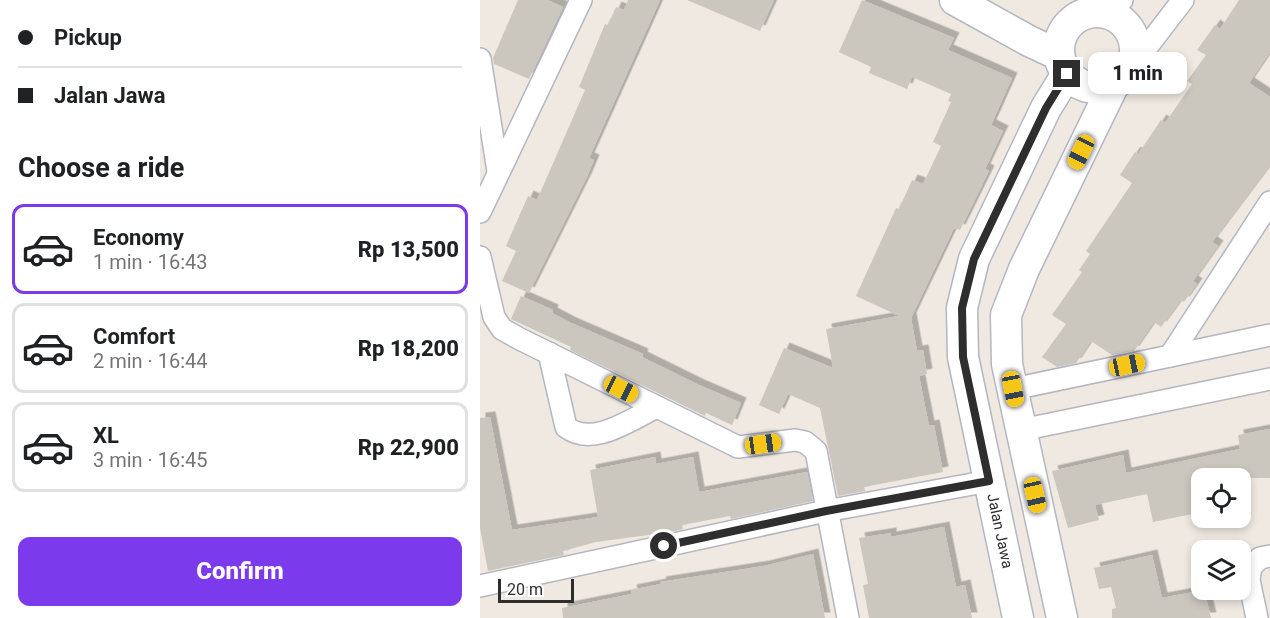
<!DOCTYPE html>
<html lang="en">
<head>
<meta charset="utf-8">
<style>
  body { margin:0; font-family:Roboto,sans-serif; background:#f6f6f6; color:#202124; height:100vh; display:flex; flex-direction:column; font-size:22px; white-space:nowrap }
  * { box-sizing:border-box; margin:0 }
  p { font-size:20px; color:#757577 }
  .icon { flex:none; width:33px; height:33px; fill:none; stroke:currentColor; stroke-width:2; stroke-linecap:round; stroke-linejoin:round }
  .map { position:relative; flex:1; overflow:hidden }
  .panel { display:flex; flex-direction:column; background:#fff; width:480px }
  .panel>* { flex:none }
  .guide { display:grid; align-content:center; height:132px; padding:0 18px; background:#fff }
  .controls { position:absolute; left:711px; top:468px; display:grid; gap:12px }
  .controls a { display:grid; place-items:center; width:60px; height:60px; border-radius:12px; background:#fff; box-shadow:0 3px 9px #0003; font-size:30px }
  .scale { position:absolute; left:18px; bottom:15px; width:76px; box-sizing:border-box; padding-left:6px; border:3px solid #2e2e2e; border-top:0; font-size:16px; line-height:21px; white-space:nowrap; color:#2e2e2e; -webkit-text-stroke:4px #fff; paint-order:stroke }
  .end { position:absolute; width:27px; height:27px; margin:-14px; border:8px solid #2e2e2e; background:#fff; box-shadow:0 0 0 3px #fff }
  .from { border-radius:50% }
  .bubble { position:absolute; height:42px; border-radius:12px; background:#fff; box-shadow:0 3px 9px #0003; font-size:20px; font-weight:800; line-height:42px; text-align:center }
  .car { position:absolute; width:18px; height:36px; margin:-18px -9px; border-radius:8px; box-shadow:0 0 4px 2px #0007; background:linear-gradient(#f5c518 24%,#345 0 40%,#f5c518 0 76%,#345 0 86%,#f5c518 0) }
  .guide b { display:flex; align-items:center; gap:21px; height:57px; font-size:22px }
  .guide b+b { border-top:2px solid #e0e0e0 }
  .guide i { width:15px; height:15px; background:#202124 }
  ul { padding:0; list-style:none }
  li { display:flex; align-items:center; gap:18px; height:90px; margin:0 12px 9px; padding:0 6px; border:3px solid #e0e0e0; border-radius:12px }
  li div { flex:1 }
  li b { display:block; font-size:22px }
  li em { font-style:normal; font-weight:800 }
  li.active { border-color:#7c3aed }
  li>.icon { width:54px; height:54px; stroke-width:1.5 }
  h2 { padding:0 18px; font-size:27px; line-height:72px }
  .primary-button { display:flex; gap:12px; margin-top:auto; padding:12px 18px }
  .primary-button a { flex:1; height:69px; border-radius:12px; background:#7c3aed; color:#fff; font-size:24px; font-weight:800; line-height:69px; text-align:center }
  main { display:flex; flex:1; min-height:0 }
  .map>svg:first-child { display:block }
  .building { fill:#cbc7bf; filter:url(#shadow) }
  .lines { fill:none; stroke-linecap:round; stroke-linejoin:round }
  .minor-casing { stroke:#b4b7c1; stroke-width:24 }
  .secondary-casing { stroke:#b4b7c1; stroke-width:33 }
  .minor { stroke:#fff; stroke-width:21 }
  .secondary { stroke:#fff; stroke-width:30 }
  .route { stroke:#2e2e2e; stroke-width:8 }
  .labels { text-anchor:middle; stroke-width:4.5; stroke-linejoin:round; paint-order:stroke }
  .street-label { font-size:15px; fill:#2e2e2e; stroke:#fff }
</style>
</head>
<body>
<main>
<section class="panel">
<div class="guide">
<b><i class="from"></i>Pickup</b>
<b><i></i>Jalan Jawa</b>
</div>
<h2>Choose a ride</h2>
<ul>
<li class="active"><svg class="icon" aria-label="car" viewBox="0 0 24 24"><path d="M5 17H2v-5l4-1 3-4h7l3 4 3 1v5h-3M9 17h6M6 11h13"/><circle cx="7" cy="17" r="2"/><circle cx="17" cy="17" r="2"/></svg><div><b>Economy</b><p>1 min · 16:43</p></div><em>Rp 13,500</em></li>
<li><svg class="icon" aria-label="car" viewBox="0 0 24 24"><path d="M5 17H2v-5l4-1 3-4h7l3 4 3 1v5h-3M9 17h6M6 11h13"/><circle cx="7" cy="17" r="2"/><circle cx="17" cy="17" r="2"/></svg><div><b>Comfort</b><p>2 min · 16:44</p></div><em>Rp 18,200</em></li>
<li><svg class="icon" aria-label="car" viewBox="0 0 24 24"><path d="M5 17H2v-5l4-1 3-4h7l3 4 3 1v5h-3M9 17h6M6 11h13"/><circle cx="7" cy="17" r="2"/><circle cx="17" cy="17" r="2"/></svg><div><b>XL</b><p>3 min · 16:45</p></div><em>Rp 22,900</em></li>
</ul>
<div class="primary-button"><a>Confirm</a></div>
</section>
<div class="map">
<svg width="790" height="618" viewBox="0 0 790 618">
  <defs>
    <filter id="shadow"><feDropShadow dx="5.5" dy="-5.5" stdDeviation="0" flood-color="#0004"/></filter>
  </defs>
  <rect width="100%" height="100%" fill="#efe9e1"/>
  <!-- building -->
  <g class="building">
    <path d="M 38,0 L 67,0 L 83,7 L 49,79 L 14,64 L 13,58 Z"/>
    <path d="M 148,0 L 180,0 L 109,158 L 114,160 L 107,177 L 49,293 L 22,281 L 36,251 L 26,246 L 48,196 L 57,200 L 105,90 L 99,87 L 125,24 L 128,25 L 136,7 L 144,10 Z"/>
    <path d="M 207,0 L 294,0 L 280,31 Z"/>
    <path d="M 382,0 L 474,38 L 468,50 L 532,78 L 511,125 L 523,131 L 505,169 L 509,171 L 480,230 L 474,228 L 431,318 L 437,351 L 443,350 L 447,374 L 439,376 L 449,426 L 454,425 L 463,472 L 384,487 L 385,491 L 358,496 L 340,408 L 308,394 L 299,414 L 279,405 L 304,348 L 353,368 L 346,329 L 419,316 L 376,296 L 416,208 L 419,209 L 432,180 L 443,184 L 461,146 L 453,142 L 471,102 L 468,101 L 471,94 L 432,77 L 427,89 L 389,73 L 391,67 L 359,52 Z"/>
    <path d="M 759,0 L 790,0 L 790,52 L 769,83 L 790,97 L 790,165 L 732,242 L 738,246 L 713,281 L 717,284 L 704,302 L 701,300 L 681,327 L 674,322 L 654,351 L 632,355 L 611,341 L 596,363 L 577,367 L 562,357 L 586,324 L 572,315 L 602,272 L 599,270 L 610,254 L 606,251 L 652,183 L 640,175 L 655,152 L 658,154 L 681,120 L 685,123 L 712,84 L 707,81 L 726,55 L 717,50 L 735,25 L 740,29 Z"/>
    <path d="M 41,296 L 73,310 L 72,313 L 91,323 L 163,354 L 162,357 L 219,385 L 261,403 L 252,425 L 226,413 L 225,416 L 90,350 L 91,347 L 31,319 Z"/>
    <path d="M 10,417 L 32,530 L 118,517 L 110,470 L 175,457 L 176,464 L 213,457 L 219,492 L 327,472 L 333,501 L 251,519 L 250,516 L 202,525 L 203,529 L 191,532 L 116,542 L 83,551 L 84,555 L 8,571 L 0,528 L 0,418 Z"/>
    <path d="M 790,429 L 790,478 L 722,478 L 722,512 L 673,522 L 667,494 L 615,505 L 619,520 L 588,528 L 572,471 L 643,455 L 646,473 L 760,449 L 758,435 Z"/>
    <path d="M 464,527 L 476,587 L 485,585 L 492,618 L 389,618 L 383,585 L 388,584 L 379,538 L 411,533 L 411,537 Z"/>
    <path d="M 333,554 L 345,618 L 83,618 L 82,608 L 152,594 L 151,590 L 181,584 L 180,582 L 284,566 Z"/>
    <path d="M 672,555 L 682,598 L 724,590 L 731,618 L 632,618 L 632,609 L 636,608 L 631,587 L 619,589 L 614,568 Z"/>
  </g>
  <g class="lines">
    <defs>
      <g id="minor">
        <path d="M 628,14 L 642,0"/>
        <path d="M 0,59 L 18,171"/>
        <path d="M 650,69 L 703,0"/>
        <path d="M 0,212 L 101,0"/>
        <path d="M 0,257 L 14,317 L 22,329 L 38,338 L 258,447 L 315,440 L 325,442 L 336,451 L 368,618"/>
        <path d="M 69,353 L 86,427 C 113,448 151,419 177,407"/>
        <path d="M 690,356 L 790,202"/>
        <path d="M 533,389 L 790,335"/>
        <path d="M 541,430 L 790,379"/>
        <path d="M 0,586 L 346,511 L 509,481"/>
        <path d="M 777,618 L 769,580 L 771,567 L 780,558 L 790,556"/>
      </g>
      <g id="secondary">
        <path d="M 475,0 L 549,41 L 579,55"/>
        <circle cx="617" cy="50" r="38"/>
        <path d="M 538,618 L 483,357 L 482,308 L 494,259 L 566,108 L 587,74"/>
        <path d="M 582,618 L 527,364 L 526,315 L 544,269 L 634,84"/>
      </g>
    </defs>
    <!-- minor casing -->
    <use href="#minor" class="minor-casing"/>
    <!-- secondary casing -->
    <use href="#secondary" class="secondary-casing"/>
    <!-- minor -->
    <use href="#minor" class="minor"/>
    <!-- secondary -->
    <use href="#secondary" class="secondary"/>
  </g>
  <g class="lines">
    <!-- route -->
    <path class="route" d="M 184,546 L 346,511 L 509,481 L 483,357 L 482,308 L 494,259 L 566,108 L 587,74"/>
  </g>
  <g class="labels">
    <!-- street labels -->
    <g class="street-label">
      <text transform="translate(520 531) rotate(78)" y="5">Jalan Jawa</text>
    </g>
  </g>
</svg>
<div class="controls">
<a><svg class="icon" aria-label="locate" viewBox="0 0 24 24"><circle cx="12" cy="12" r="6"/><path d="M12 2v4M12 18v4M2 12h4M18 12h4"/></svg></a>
<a><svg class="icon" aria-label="layers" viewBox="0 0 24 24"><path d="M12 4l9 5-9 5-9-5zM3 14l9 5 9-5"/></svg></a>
</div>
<div class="scale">20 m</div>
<i class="end from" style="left:184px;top:546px"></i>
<i class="end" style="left:587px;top:74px"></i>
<div class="bubble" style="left:608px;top:52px;width:99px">1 min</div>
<i class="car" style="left:601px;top:152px;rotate:206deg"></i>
<i class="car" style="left:647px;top:365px;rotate:78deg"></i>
<i class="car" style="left:141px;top:389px;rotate:117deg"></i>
<i class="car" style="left:533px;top:389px;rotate:169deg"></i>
<i class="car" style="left:283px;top:444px;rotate:82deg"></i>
<i class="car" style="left:555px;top:495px;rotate:167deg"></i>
</div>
</main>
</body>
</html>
